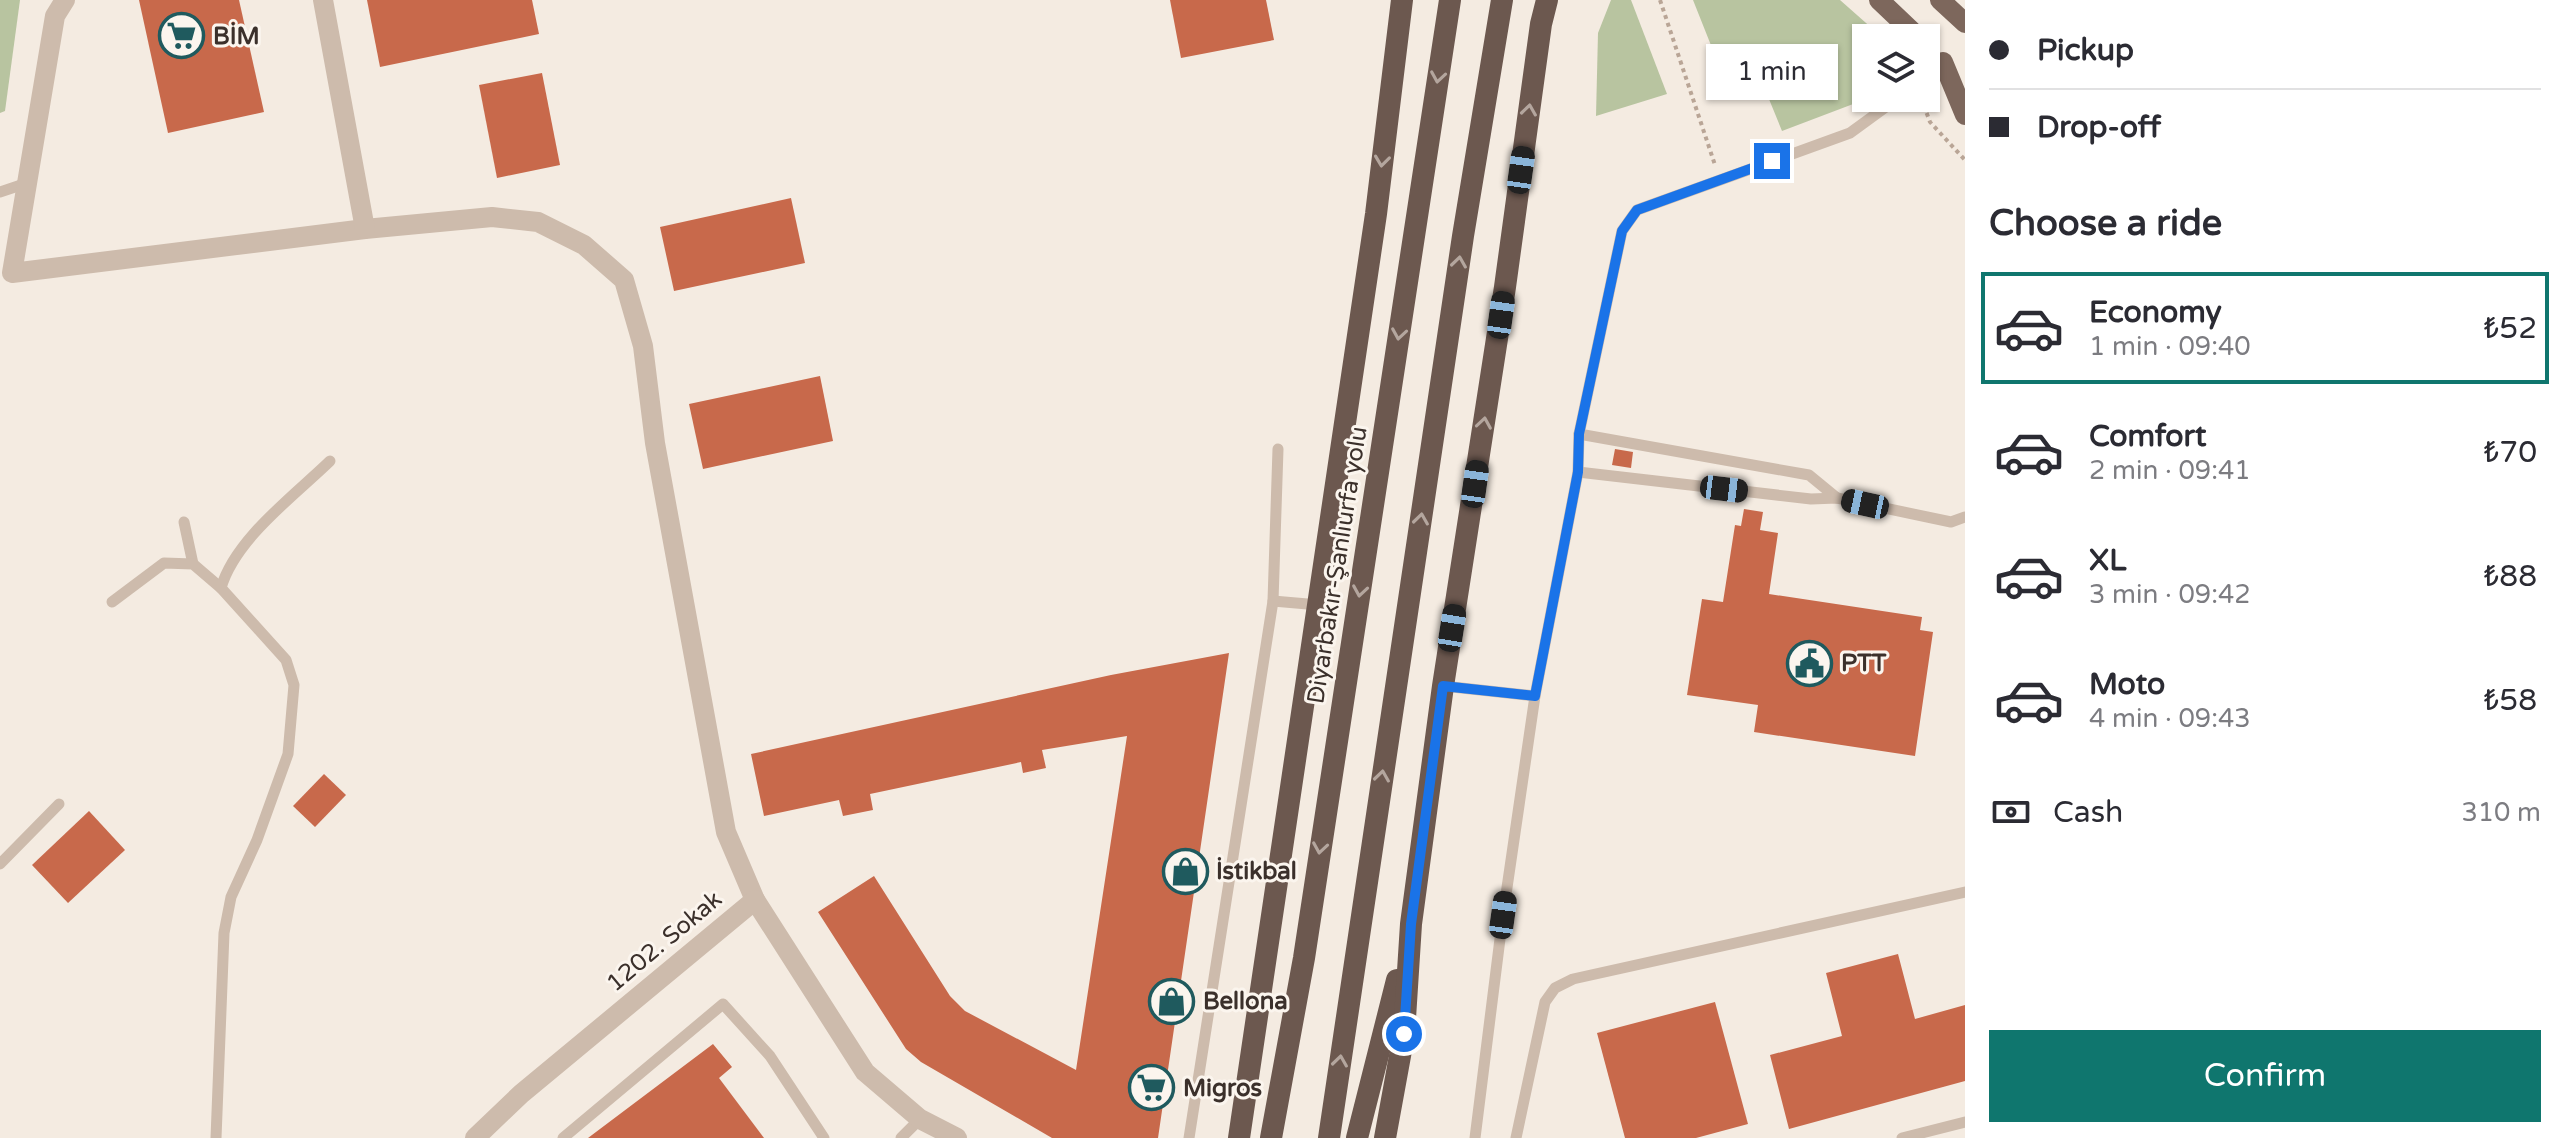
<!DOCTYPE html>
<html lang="en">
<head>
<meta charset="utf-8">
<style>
  body { margin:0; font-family:"Varela Round",sans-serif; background:#f7f7f7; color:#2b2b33; height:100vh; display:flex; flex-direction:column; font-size:30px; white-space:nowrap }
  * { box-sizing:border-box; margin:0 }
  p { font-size:26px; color:#7c7c81 }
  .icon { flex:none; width:44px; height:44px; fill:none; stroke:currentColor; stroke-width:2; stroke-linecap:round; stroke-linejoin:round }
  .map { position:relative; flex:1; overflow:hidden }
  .side { display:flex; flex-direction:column; background:#fff; width:600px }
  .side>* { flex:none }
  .banner { display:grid; align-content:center; height:176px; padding:0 24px; background:#fff }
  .fabs { position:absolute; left:1852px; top:24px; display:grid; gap:16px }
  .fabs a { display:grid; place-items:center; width:88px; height:88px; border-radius:0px; background:#fff; box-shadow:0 2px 6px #0004; font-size:40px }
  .end { position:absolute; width:36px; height:36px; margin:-18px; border:10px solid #1a73e8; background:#fff; box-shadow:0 0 0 4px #fff }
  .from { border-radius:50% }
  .bubble { position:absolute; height:56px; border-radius:0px; background:#fff; box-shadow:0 2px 6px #0004; font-size:26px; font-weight:600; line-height:56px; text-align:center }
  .car { position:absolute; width:24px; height:48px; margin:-24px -12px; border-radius:10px; box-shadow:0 0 6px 2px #0007; background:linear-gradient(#222 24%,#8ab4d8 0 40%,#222 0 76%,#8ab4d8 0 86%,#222 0) }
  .banner b { display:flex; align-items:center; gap:28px; height:76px; font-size:30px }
  .banner b+b { border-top:2px solid #e1e1e2 }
  .banner i { width:20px; height:20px; background:#2b2b33 }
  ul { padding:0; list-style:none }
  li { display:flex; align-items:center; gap:24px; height:112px; margin:0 16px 12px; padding:0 8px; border:4px solid transparent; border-radius:0px }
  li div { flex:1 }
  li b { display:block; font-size:30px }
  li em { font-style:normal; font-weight:600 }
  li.selected { border-color:#0f766e }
  li>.icon { width:72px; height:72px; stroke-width:1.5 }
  h2 { padding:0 24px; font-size:36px; line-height:96px }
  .pay { display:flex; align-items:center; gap:20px; height:88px; padding:0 24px; font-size:30px }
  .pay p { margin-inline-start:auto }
  .primary-button { display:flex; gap:16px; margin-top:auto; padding:16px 24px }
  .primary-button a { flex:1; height:92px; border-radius:0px; background:#0f766e; color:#fff; font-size:32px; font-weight:600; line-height:92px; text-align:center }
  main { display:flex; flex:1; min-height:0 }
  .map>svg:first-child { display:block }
  .green { fill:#b8c4a0 }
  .building { fill:#c8694b }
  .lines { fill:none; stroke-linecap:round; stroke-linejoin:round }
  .path { stroke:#b9a596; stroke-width:4; stroke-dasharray:4 4; stroke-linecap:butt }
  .service { stroke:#cdbbac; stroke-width:11 }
  .minor { stroke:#cdbbac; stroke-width:20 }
  .primary { stroke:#7d675c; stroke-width:20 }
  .trunk { stroke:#6c584f; stroke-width:22 }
  .oneway { stroke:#b4a69e }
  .route { stroke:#1a73e8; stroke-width:10 }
  .labels { text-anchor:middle; stroke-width:6; stroke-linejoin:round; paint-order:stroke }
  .poi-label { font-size:24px; font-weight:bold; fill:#3b302b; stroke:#fbf5ee; text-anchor:start }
  .street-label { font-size:24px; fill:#3b302b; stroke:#fbf5ee }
</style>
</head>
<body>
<main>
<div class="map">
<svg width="1965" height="1138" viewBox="0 0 1965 1138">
  <rect width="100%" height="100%" fill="#f4ebe1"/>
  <!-- green -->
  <g class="green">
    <path d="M 0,0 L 20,0 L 5,111 L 0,113 Z"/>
    <path d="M 1611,0 L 1631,0 L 1667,94 L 1596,116 L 1598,33 Z"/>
    <path d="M 1693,0 L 1840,0 L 1883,38 L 1866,38 L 1866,98 L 1869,98 L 1782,131 L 1753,60 L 1722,73 Z"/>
  </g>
  <!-- building -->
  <g class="building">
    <path d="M 139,0 L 239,0 L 264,112 L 168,133 Z"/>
    <path d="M 367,0 L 532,0 L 539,34 L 380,67 Z"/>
    <path d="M 1170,0 L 1266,0 L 1274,40 L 1181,58 Z"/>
    <path d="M 542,73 L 560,165 L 497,178 L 479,85 Z"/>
    <path d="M 791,198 L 805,263 L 674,291 L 660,227 Z"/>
    <path d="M 820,376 L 833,441 L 703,469 L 689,404 Z"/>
    <path d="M 1615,449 L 1633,452 L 1631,468 L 1612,465 Z"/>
    <path d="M 1744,509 L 1763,512 L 1760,530 L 1778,533 L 1769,594 L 1922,617 L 1920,630 L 1933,632 L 1915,756 L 1754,732 L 1758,705 L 1687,695 L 1702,599 L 1723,602 L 1735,525 L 1741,526 Z"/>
    <path d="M 1229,653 L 1158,1138 L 1052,1138 L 921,1062 L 906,1049 L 818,912 L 874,876 L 950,996 L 965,1011 L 1076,1070 L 1127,736 L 1042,750 L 1046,768 L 1023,773 L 1021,762 L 870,794 L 873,810 L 843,816 L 839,800 L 764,816 L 751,754 L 1111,675 Z"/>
    <path d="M 324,774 L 346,795 L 315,827 L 293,806 Z"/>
    <path d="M 89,811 L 125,850 L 68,903 L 32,865 Z"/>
    <path d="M 1898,954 L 1915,1019 L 1965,1005 L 1965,1081 L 1789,1129 L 1770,1055 L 1842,1036 L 1826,973 Z"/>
    <path d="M 1715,1002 L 1748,1124 L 1696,1138 L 1625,1138 L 1597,1033 Z"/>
    <path d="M 713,1044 L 732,1067 L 719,1078 L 764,1138 L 588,1138 Z"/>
  </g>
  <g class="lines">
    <!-- path -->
    <g class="path">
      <path d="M 1660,0 L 1715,165"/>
      <path d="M 1921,98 L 1930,122 L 1965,160"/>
    </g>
    <!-- service -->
    <g class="service">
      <path d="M 1926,76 L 1943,62"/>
      <path d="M 0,192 L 27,183"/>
      <path d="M 1579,434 L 1809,475 L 1837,498"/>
      <path d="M 1578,472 L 1811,499 L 1837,498 L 1951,522 L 1965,517"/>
      <path d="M 184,522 L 193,564"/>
      <path d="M 1273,601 L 1319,605"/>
      <path d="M 112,602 L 164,563 L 193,564 L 221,588"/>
      <path d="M 1443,686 L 1535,696"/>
      <path d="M 0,864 L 59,804"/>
      <path d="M 216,1138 L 224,933 L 231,897 L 257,840 L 288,754 L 294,685 L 286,660 L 221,588 C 235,539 294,496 330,461"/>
      <path d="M 563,1138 L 723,1004 L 770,1056 L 824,1138"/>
      <path d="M 901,1138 L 920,1119"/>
      <path d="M 1189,1138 L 1273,601 L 1278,449"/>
      <path d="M 1475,1138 L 1503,915 L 1535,696 L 1578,472 L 1579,434 L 1622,231 L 1637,210 L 1850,133 L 1898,98"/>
      <path d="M 1516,1138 L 1545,1002 L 1555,988 L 1573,979 L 1965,892"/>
      <path d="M 1902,1138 L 1965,1122"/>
    </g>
    <!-- minor -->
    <g class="minor">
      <path d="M 65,0 L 55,16 L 12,273 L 365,229 L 492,217 L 538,222 L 584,245 L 624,280 L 643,346 L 655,443 L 726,832 L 755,900"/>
      <path d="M 323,0 L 365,229"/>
      <path d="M 475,1138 L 521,1094 L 755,900 L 865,1072 L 920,1119 L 957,1138"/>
    </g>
    <!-- primary -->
    <g class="primary">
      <path d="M 1879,0 L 1919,38"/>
      <path d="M 1940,0 L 1965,23"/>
      <path d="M 1943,62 L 1965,115"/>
    </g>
    <!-- trunk -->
    <g class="trunk">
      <path d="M 1239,1138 L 1376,214 L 1402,0"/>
      <path d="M 1271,1138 L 1304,958 L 1450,0"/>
      <path d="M 1329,1138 L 1463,236 L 1502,0"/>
      <path d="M 1357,1138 L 1397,980"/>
      <path d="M 1385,1138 L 1404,1034 L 1411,924 L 1443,686 L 1505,287 L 1541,24 L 1547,0"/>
    </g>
  </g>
  <!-- one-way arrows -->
  <defs><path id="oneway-chevron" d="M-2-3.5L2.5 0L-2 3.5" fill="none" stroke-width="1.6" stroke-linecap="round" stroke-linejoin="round" transform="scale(2)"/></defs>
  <g class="oneway">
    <use href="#oneway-chevron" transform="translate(1438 77) rotate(99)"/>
    <use href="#oneway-chevron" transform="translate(1529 110) rotate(-82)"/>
    <use href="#oneway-chevron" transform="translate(1382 161) rotate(97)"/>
    <use href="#oneway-chevron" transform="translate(1459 262) rotate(-82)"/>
    <use href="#oneway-chevron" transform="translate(1399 334) rotate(99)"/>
    <use href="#oneway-chevron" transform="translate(1484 423) rotate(-81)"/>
    <use href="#oneway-chevron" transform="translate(1421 519) rotate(-82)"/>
    <use href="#oneway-chevron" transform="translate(1360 591) rotate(99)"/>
    <use href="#oneway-chevron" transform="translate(1382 776) rotate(-82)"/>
    <use href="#oneway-chevron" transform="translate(1320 848) rotate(99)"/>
    <use href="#oneway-chevron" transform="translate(1340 1061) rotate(-82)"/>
  </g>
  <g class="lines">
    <!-- route -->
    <path class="route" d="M 1404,1034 L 1411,924 L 1443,686 L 1535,696 L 1578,472 L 1579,434 L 1622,231 L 1637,210 L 1772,161"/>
  </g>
  <!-- icons -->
  <defs>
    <symbol id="supermarket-ring" viewBox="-11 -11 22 22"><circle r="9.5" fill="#fbf5ee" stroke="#1f5a5e" stroke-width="1.5"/><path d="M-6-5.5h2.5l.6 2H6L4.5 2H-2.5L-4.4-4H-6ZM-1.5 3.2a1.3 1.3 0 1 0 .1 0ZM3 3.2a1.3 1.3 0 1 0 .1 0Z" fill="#1f5a5e"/></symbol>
    <symbol id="civic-ring" viewBox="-11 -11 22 22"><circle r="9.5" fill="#fbf5ee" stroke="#1f5a5e" stroke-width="1.5"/><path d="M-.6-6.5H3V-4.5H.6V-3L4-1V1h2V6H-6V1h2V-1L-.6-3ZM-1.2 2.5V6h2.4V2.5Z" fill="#1f5a5e"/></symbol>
    <symbol id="shop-ring" viewBox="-11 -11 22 22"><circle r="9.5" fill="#fbf5ee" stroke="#1f5a5e" stroke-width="1.5"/><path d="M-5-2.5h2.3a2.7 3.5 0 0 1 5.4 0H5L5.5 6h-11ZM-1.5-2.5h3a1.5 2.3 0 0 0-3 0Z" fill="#1f5a5e"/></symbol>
  </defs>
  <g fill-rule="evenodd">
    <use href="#supermarket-ring" x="156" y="10" width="51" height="51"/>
    <use href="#civic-ring" x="1784" y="638" width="51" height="51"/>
    <use href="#shop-ring" x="1160" y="846" width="51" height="51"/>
    <use href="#shop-ring" x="1146" y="976" width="51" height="51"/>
    <use href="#supermarket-ring" x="1126" y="1062" width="51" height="51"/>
  </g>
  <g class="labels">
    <!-- poi labels -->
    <g class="poi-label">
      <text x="213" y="44">BİM</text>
      <text x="1841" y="671">PTT</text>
      <text x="1216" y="879">İstikbal</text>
      <text x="1203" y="1009">Bellona</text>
      <text x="1183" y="1096">Migros</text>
    </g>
    <!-- street labels -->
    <g class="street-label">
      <text transform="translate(1337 565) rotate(-81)" y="8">Diyarbakır-Şanlıurfa yolu</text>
      <text transform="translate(664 941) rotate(-40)" y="8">1202. Sokak</text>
    </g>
  </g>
</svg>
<div class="fabs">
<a><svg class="icon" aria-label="layers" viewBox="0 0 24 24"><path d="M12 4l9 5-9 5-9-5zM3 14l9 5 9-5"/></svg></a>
</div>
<i class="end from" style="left:1404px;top:1034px"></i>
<i class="end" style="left:1772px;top:161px"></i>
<div class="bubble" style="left:1706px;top:44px;width:132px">1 min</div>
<i class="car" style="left:1521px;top:170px;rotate:8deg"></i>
<i class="car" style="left:1501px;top:315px;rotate:8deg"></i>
<i class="car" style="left:1475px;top:484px;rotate:8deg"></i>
<i class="car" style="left:1724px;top:489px;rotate:97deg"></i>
<i class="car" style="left:1865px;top:504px;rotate:282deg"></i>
<i class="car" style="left:1452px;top:628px;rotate:9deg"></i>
<i class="car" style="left:1503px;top:915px;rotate:8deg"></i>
</div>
<section class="side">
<div class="banner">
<b><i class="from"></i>Pickup</b>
<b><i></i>Drop-off</b>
</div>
<h2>Choose a ride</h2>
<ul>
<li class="selected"><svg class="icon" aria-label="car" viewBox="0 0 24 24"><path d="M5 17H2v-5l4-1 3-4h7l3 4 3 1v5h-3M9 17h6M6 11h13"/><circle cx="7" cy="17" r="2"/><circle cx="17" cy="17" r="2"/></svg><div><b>Economy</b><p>1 min · 09:40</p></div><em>₺52</em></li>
<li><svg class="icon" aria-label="car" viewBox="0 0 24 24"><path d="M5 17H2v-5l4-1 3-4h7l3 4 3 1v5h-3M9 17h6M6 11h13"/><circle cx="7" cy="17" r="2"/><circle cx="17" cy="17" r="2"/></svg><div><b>Comfort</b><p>2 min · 09:41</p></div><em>₺70</em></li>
<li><svg class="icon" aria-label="car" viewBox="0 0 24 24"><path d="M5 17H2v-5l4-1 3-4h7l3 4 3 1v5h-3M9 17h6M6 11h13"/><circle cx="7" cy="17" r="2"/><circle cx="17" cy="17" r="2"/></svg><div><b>XL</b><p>3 min · 09:42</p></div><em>₺88</em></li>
<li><svg class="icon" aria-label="car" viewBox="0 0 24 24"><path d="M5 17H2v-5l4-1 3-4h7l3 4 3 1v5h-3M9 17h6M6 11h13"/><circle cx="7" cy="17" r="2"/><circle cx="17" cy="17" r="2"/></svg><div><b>Moto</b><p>4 min · 09:43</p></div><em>₺58</em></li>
</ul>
<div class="pay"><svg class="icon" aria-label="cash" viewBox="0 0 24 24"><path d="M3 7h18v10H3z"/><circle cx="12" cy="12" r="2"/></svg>Cash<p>310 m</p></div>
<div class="primary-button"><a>Confirm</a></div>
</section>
</main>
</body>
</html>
